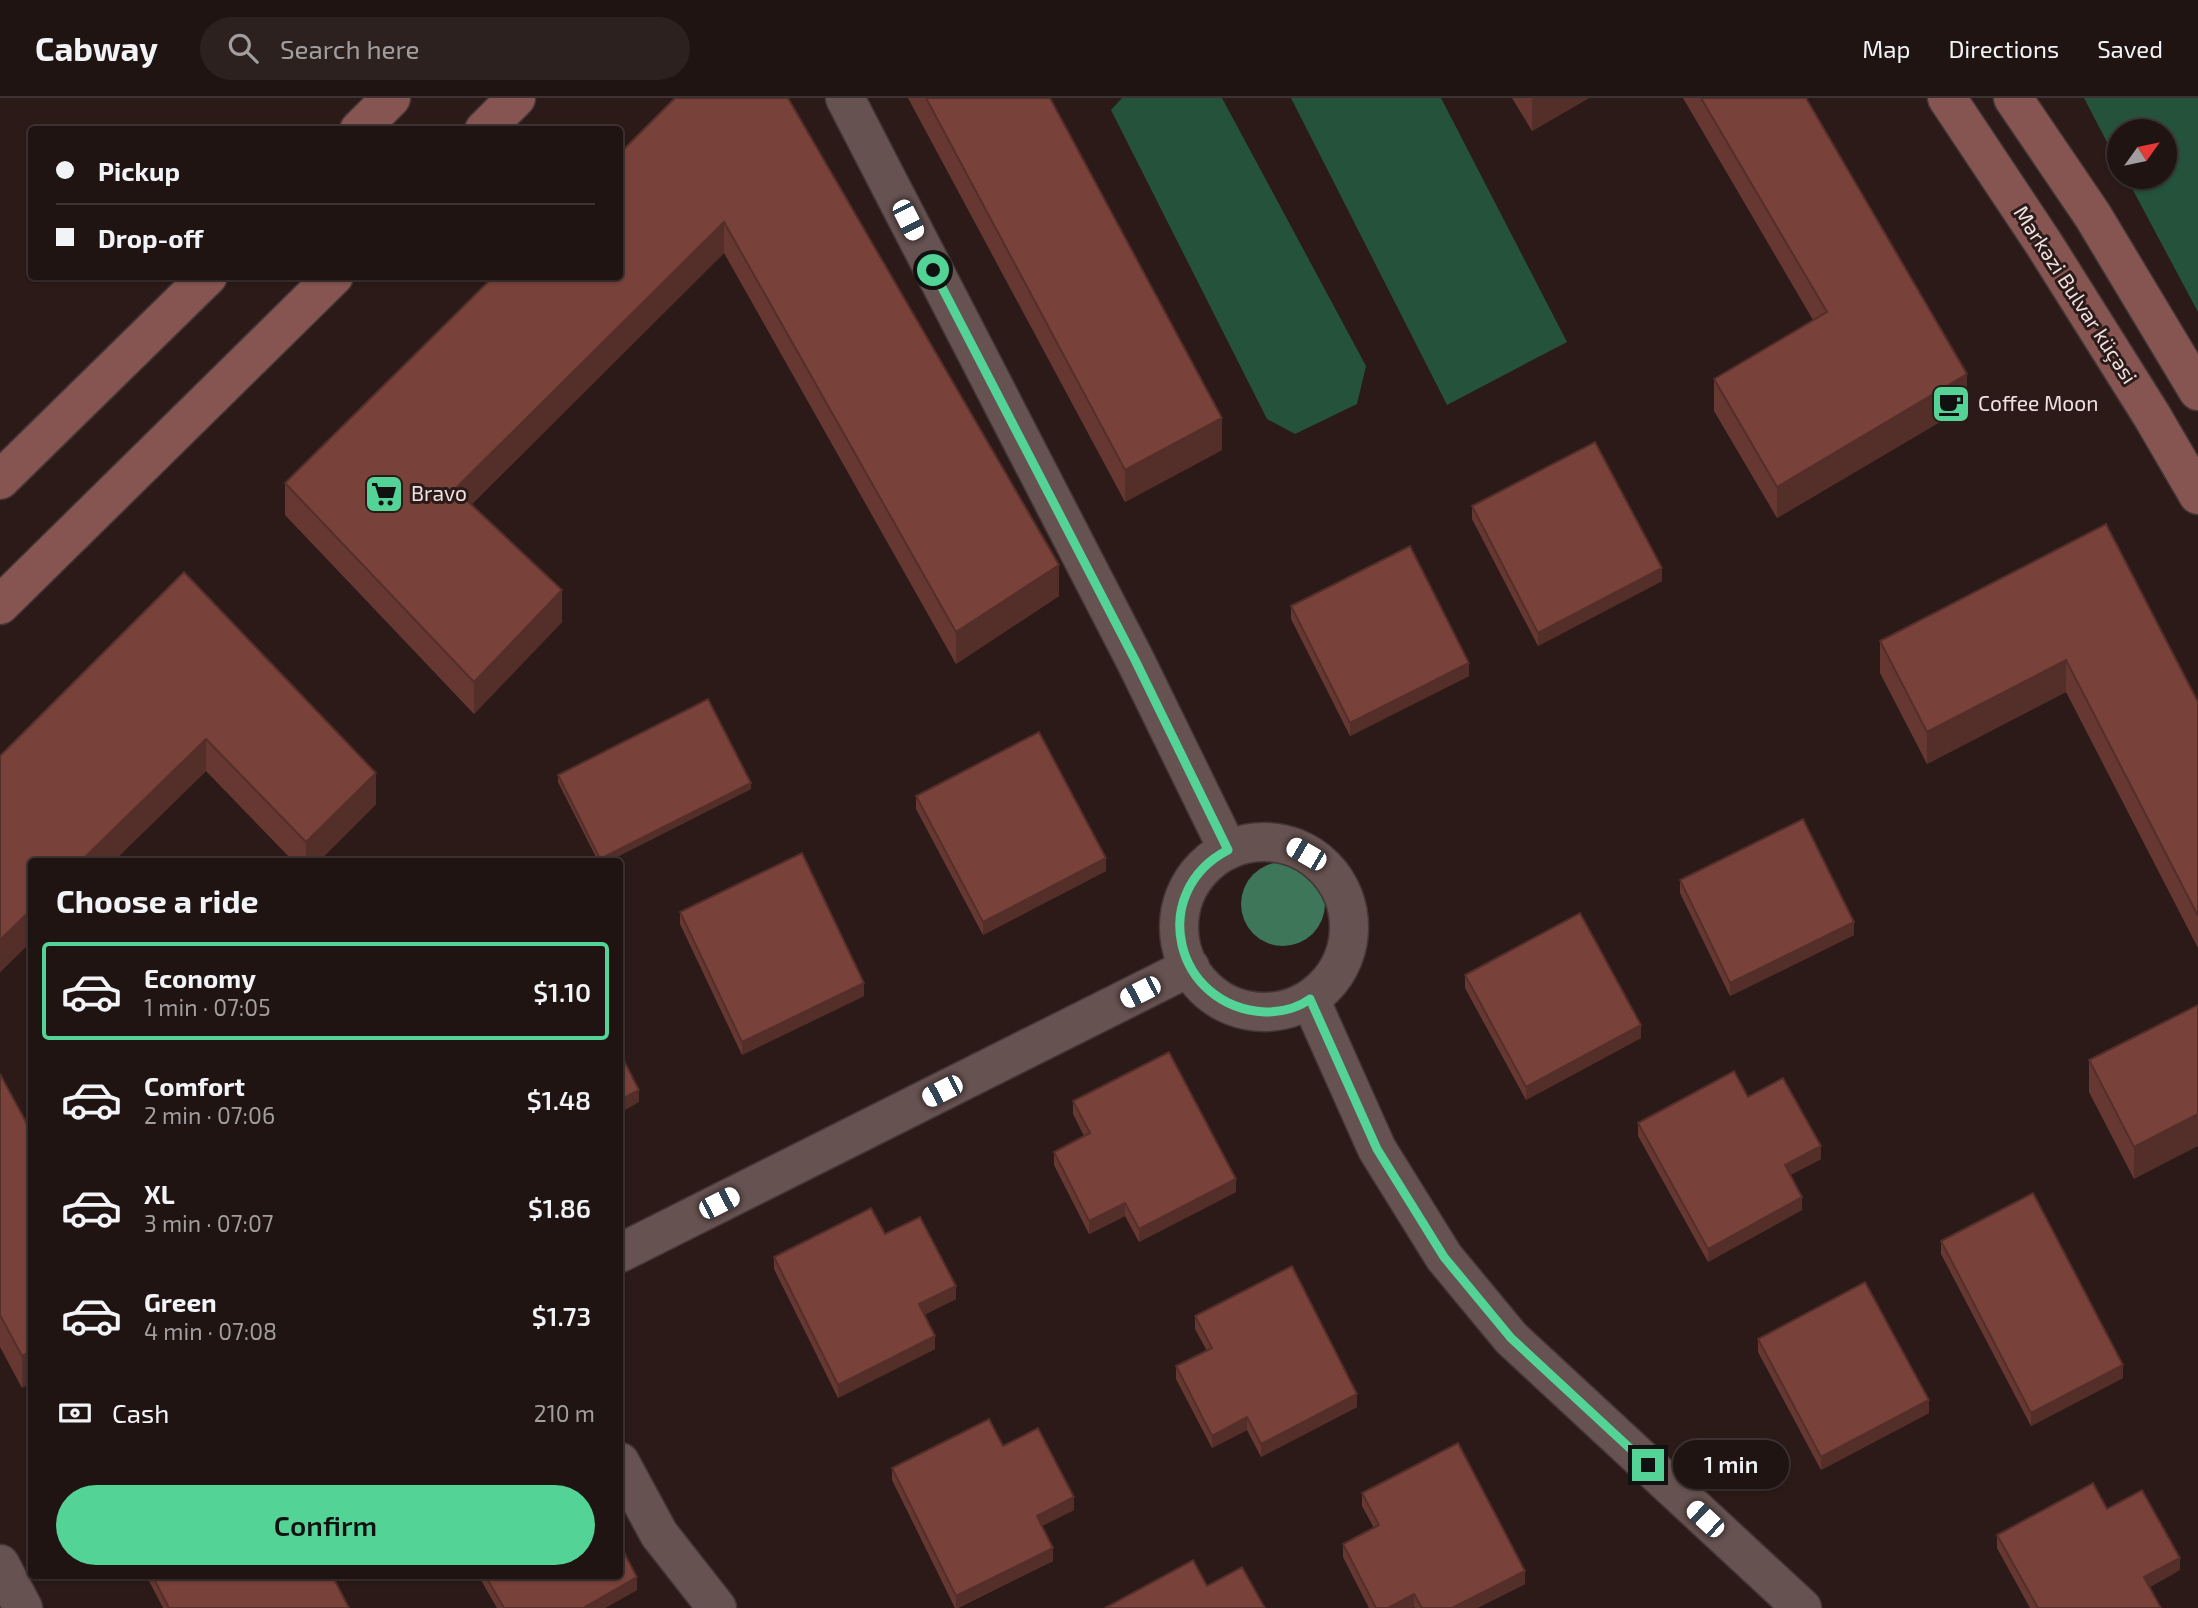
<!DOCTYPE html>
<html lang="en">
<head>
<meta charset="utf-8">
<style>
  body { margin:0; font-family:"Exo 2",sans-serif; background:#2d2120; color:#f1f3f6; height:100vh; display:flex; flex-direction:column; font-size:26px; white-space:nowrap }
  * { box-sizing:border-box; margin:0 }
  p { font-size:23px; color:#a29e9f }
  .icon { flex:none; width:38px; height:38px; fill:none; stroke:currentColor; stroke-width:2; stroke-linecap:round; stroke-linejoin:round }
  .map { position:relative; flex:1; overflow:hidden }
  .sheet { position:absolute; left:28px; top:760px; width:595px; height:721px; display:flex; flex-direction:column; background:#201412; border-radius:7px; box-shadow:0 2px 5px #0004,0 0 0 2px #3d3332 }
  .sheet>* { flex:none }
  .banner { position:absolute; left:28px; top:28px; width:595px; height:154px; border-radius:7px; box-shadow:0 2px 5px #0004,0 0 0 2px #3d3332; display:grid; align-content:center; height:154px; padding:0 28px; background:#201412 }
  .needle { width:46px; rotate:57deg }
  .buttons { position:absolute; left:2107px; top:21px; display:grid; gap:14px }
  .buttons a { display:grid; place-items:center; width:70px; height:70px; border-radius:50%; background:#201412; box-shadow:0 2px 5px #0004,0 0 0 2px #3d3332; font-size:35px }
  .end { position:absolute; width:32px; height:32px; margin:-16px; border:9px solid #54d396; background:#111; box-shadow:0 0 0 4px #111 }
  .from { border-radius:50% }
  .bubble { position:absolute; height:49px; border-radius:24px; background:#201412; box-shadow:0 2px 5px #0004,0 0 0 2px #3d3332; font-size:23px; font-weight:600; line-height:49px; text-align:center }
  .car { position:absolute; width:21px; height:42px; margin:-21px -10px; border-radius:9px; box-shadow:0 0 5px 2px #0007; background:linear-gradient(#fff 24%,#345 0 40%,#fff 0 76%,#345 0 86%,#fff 0) }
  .banner b { display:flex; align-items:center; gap:24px; height:66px; font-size:26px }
  .banner b+b { border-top:2px solid #3d3332 }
  .banner i { width:18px; height:18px; background:#f1f3f6 }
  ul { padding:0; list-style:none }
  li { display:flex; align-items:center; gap:21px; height:98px; margin:0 14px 10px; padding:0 14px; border:4px solid transparent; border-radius:7px }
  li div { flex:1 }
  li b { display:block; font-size:26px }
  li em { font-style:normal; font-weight:600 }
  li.current { border-color:#54d396 }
  li>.icon { width:63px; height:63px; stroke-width:1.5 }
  h2 { padding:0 28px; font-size:32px; line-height:84px }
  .pay { display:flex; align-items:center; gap:18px; height:77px; padding:0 28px; font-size:26px }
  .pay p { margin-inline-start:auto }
  .action { display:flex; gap:14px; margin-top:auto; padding:14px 28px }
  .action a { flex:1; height:80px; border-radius:42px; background:#54d396; color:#111; font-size:28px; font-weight:600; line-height:80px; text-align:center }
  header { display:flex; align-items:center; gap:42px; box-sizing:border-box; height:98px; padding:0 35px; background:#201412; border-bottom:2px solid #3d3332 }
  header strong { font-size:33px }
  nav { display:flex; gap:38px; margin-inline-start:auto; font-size:24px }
  .search { width:490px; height:63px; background:#2d2120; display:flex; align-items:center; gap:18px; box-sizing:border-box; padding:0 24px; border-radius:38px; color:#a29e9f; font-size:26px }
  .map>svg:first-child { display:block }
  .green { fill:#24523a }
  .water { fill:#3d7658 }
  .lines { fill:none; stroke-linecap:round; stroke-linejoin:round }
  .street-casing { stroke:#433635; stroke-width:41 }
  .secondary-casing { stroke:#433635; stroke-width:41 }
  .street { stroke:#665250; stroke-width:38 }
  .secondary { stroke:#865551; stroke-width:38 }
  .wall { fill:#673832 }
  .shaded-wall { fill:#542e29 }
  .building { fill:#78413a; stroke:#542e29; stroke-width:2 }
  .route { stroke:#54d396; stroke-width:9 }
  .labels { text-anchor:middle; stroke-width:6; stroke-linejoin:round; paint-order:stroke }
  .street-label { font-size:21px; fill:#eee2e1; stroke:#2b1a18 }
  .poi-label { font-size:21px; fill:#eee2e1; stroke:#2b1a18; text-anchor:start }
</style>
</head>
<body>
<header>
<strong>Cabway</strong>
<div class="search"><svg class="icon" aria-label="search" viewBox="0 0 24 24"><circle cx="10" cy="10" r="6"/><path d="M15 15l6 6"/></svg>Search here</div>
<nav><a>Map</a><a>Directions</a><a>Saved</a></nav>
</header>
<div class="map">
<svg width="2198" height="1510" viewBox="0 0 2198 1510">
  <rect width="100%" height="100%" fill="#2b1a18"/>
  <!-- green -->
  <g class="green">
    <path d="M 1122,0 L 1222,0 L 1366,268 L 1357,306 L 1295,336 L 1267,321 L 1111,12 Z"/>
    <path d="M 1291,0 L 1441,0 L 1567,244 L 1447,307 Z"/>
    <path d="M 2084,0 L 2198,0 L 2198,214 L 2126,79 L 2165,79 L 2165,33 L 2119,33 L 2119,67 Z"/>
  </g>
  <!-- water -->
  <circle class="water" cx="1283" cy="806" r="42"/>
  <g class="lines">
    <defs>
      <g id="street">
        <path d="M 845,0 L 1135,562 L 1228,752"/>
        <circle cx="1264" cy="829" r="85"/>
        <path d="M 1310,901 L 1377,1051 L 1444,1159 L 1511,1240 L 1802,1510"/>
        <path d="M 620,1155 L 1190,869"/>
        <path d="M 620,1364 L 659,1436 L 717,1510"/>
        <path d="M 0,1466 L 23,1510"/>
      </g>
      <g id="secondary">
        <path d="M 1947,0 L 2044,146 L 2152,318 L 2198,397"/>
        <path d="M 2013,0 L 2093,118 L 2198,293"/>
        <path d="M 359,32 L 391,0"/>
        <path d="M 484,32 L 516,0"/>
        <path d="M 0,382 L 208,178"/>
        <path d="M 0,507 L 334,178"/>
      </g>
    </defs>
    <!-- street casing -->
    <use href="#street" class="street-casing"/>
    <!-- secondary casing -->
    <use href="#secondary" class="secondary-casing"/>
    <!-- street -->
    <use href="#street" class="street"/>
    <!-- secondary -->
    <use href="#secondary" class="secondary"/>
  </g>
  <!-- wall -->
  <g class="wall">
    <path d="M 675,0 L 1059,498 L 956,566 L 724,155 L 471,407 L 562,524 L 474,616 L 285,417 L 285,385 Z"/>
    <path d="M 908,0 L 1050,0 L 1222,352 L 1125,404 Z"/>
    <path d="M 1512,0 L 1589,0 L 1532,33 Z"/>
    <path d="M 1683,0 L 1806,0 L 1967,308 L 1777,420 L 1714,313 L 1714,281 L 1813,222 Z"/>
    <path d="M 1472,408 L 1662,483 L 1538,548 L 1472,421 Z"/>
    <path d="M 2106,426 L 2198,604 L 2198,850 L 2066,594 L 1927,666 L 1880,575 L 1880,543 Z"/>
    <path d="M 184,474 L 376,706 L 319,763 L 293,763 L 206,673 L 0,874 L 0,658 Z"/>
    <path d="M 1291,508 L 1469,578 L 1350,638 L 1291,521 Z"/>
    <path d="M 558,677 L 751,691 L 609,763 L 598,763 L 558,684 Z"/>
    <path d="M 916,698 L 1106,773 L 983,837 L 916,711 Z"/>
    <path d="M 1680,782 L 1854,837 L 1730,898 L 1680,795 Z"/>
    <path d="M 680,814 L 864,898 L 742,957 L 680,826 Z"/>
    <path d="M 1465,877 L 1641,940 L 1526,1002 L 1465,890 Z"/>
    <path d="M 2198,907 L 2134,1081 L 2089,994 L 2089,962 Z"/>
    <path d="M 0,976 L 32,1035 L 22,1290 L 0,1249 Z"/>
    <path d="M 1073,1003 L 1236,1094 L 1139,1144 L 1125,1118 L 1089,1136 L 1054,1067 L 1054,1054 L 1084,1038 L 1073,1016 Z"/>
    <path d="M 1638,1025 L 1821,1061 L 1790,1077 L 1802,1112 L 1708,1164 L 1638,1038 Z"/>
    <path d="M 885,1136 L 956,1201 L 924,1217 L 935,1251 L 838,1300 L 774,1171 L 774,1159 Z"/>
    <path d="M 1941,1143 L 2123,1280 L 2031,1328 L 1941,1156 Z"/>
    <path d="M 1195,1218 L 1357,1309 L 1261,1359 L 1247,1332 L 1212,1350 L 1176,1281 L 1176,1268 L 1207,1253 L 1195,1231 Z"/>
    <path d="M 1758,1241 L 1929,1315 L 1821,1372 L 1758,1254 Z"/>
    <path d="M 1003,1348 L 1074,1412 L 1042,1428 L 1053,1463 L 958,1510 L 955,1510 L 892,1382 L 892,1370 Z"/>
    <path d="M 1362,1395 L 1525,1486 L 1477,1510 L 1415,1510 L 1414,1509 L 1412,1510 L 1369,1510 L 1343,1459 L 1343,1446 L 1374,1430 L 1362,1408 Z"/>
    <path d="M 1997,1437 L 2180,1472 L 2150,1489 L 2161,1510 L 2030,1510 L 1997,1450 Z"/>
    <path d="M 146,1477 L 332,1477 L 349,1510 L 163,1510 Z"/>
    <path d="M 478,1477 L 620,1477 L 637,1492 L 605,1510 L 497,1510 Z"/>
  </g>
  <!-- shaded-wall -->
  <g class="shaded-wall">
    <path d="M 1534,0 L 1589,0 L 1532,33 L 1532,1 Z"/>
    <path d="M 724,124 L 724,155 L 455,423 L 455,391 Z"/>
    <path d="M 1967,276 L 1967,308 L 1777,420 L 1777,389 Z"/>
    <path d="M 1222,320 L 1222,352 L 1125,404 L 1125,372 Z"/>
    <path d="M 1059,467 L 1059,498 L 956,566 L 956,534 Z"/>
    <path d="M 1662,470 L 1662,483 L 1538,548 L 1538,535 Z"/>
    <path d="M 562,492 L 562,524 L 474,616 L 474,584 Z"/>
    <path d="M 2066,562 L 2066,594 L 1927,666 L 1927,634 Z"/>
    <path d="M 1469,565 L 1469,578 L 1350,638 L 1350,625 Z"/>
    <path d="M 206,641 L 206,673 L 114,763 L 81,763 Z"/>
    <path d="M 376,675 L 376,706 L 319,763 L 306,763 L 306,744 Z"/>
    <path d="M 751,685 L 751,691 L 609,763 L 600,763 L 600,761 Z"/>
    <path d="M 1106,760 L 1106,773 L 983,837 L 983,824 Z"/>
    <path d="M 32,811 L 32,843 L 0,874 L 0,842 Z"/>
    <path d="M 1854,824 L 1854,837 L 1730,898 L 1730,885 Z"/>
    <path d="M 864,885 L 864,898 L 742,957 L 742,944 Z"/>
    <path d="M 1641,927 L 1641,940 L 1526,1002 L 1526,989 Z"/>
    <path d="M 639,992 L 639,1004 L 620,1015 L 620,1002 Z"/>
    <path d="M 2198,1016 L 2198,1048 L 2134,1081 L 2134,1049 Z"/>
    <path d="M 1821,1048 L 1821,1061 L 1785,1080 L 1785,1067 Z"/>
    <path d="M 1236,1081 L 1236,1094 L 1139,1144 L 1139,1131 Z"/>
    <path d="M 1802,1099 L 1802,1112 L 1708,1164 L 1708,1151 Z"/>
    <path d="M 1125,1105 L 1125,1118 L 1089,1136 L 1089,1123 Z"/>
    <path d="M 956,1188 L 956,1201 L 919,1219 L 919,1206 Z"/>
    <path d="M 935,1238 L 935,1251 L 838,1300 L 838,1287 Z"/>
    <path d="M 32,1253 L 32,1285 L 22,1290 L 22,1258 Z"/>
    <path d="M 2123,1267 L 2123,1280 L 2031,1328 L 2031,1315 Z"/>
    <path d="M 1357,1296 L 1357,1309 L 1261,1359 L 1261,1346 Z"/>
    <path d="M 1929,1302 L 1929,1315 L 1821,1372 L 1821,1359 Z"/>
    <path d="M 1247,1319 L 1247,1332 L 1212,1350 L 1212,1338 Z"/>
    <path d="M 1074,1399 L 1074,1412 L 1037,1430 L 1037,1418 Z"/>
    <path d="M 1053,1450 L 1053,1463 L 956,1510 L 956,1498 Z"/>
    <path d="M 2180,1460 L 2180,1472 L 2144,1492 L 2144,1479 Z"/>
    <path d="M 1525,1473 L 1525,1486 L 1477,1510 L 1452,1510 Z"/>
    <path d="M 637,1479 L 637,1492 L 605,1510 L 583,1510 Z"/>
    <path d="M 1414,1496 L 1414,1509 L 1412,1510 L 1388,1510 Z"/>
  </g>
  <!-- building -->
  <g class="building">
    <path d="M 675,0 L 788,0 L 1059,467 L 956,534 L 724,124 L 455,391 L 562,492 L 474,584 L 285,385 L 494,178 L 620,178 L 620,55 Z"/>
    <path d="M 926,0 L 1050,0 L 1222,320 L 1125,372 Z"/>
    <path d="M 1701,0 L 1806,0 L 1967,276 L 1777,389 L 1714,281 L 1827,214 Z"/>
    <path d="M 1595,344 L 1662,470 L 1538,535 L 1472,408 Z"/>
    <path d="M 2106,426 L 2198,604 L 2198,818 L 2066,562 L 1927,634 L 1880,543 Z"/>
    <path d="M 1410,448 L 1469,565 L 1350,625 L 1291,508 Z"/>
    <path d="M 184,474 L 376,675 L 306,744 L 206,641 L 81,763 L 32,763 L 32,811 L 0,842 L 0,658 Z"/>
    <path d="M 708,601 L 751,685 L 600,761 L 558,677 Z"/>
    <path d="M 1039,634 L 1106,760 L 983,824 L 916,698 Z"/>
    <path d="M 1803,721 L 1854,824 L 1730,885 L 1680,782 Z"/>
    <path d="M 802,755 L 864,885 L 742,944 L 680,814 Z"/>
    <path d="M 1580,815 L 1641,927 L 1526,989 L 1465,877 Z"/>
    <path d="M 2198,907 L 2198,1016 L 2134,1049 L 2089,962 Z"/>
    <path d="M 1169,954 L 1236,1081 L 1139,1131 L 1125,1105 L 1089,1123 L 1054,1054 L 1090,1035 L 1073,1003 Z"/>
    <path d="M 620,955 L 639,992 L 620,1002 Z"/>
    <path d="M 1734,973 L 1748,999 L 1783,980 L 1821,1048 L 1785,1067 L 1802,1099 L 1708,1151 L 1638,1025 Z"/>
    <path d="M 0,976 L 32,1035 L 32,1253 L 22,1258 L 0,1217 Z"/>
    <path d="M 2033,1095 L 2123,1267 L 2031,1315 L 1941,1143 Z"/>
    <path d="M 871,1110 L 885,1136 L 920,1119 L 956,1188 L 919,1206 L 935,1238 L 838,1287 L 774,1159 Z"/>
    <path d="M 1292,1168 L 1357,1296 L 1261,1346 L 1247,1319 L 1212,1338 L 1176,1268 L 1212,1250 L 1195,1218 Z"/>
    <path d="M 1865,1184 L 1929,1302 L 1821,1359 L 1758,1241 Z"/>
    <path d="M 989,1321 L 1003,1348 L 1038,1330 L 1074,1399 L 1037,1418 L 1053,1450 L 956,1498 L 892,1370 Z"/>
    <path d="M 1458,1345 L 1525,1473 L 1452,1510 L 1422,1510 L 1414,1496 L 1388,1510 L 1376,1510 L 1343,1446 L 1379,1427 L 1362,1395 Z"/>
    <path d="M 2093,1385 L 2107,1411 L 2142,1392 L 2180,1460 L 2144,1479 L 2161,1510 L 2038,1510 L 1997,1437 Z"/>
    <path d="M 620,1447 L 637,1479 L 583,1510 L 504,1510 L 485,1477 L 620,1477 Z"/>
    <path d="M 1193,1462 L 1207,1488 L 1242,1469 L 1265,1510 L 1105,1510 Z"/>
    <path d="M 152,1477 L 332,1477 L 349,1510 L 169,1510 Z"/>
  </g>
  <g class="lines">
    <!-- route -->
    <path class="route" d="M 933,172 L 1135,562 L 1228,752 C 1147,794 1174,909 1265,914 C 1281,914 1298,910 1310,901 L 1377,1051 L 1444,1159 L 1511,1240 L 1648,1367"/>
  </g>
  <!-- icons -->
  <defs>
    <symbol id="cafe-square" viewBox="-11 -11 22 22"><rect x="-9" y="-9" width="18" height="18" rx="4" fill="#54d396" stroke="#2b1a18"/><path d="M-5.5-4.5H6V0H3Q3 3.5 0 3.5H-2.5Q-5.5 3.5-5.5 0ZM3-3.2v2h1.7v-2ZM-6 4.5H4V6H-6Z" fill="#111"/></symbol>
    <symbol id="supermarket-square" viewBox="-11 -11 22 22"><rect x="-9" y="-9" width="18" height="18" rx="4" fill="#54d396" stroke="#2b1a18"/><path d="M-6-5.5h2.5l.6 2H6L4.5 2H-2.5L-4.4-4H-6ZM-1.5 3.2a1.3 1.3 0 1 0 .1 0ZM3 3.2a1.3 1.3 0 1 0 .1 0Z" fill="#111"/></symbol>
  </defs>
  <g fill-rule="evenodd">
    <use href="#cafe-square" x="1929" y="284" width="44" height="44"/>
    <use href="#supermarket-square" x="362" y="374" width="44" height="44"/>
  </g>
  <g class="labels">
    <!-- street labels -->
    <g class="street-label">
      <text transform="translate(2075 197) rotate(57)" y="7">Mərkəzi Bulvar küçəsi</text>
    </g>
    <!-- poi labels -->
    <g class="poi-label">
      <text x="1978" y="313">Coffee Moon</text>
      <text x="411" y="403">Bravo</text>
    </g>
  </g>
</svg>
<div class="buttons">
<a><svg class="needle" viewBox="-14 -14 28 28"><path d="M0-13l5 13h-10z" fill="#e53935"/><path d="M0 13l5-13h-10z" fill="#a29e9f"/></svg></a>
</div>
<i class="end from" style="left:933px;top:172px"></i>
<i class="end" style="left:1648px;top:1367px"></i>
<div class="bubble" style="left:1673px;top:1342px;width:116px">1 min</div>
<i class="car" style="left:908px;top:122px;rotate:153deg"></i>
<i class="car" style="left:1306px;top:756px;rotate:300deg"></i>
<i class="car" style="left:1140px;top:894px;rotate:243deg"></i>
<i class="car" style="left:942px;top:993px;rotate:243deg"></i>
<i class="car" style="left:719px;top:1105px;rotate:63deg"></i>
<i class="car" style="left:1705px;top:1421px;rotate:313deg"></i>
<div class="banner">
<b><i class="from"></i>Pickup</b>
<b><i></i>Drop-off</b>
</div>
<section class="sheet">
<h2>Choose a ride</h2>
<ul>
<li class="current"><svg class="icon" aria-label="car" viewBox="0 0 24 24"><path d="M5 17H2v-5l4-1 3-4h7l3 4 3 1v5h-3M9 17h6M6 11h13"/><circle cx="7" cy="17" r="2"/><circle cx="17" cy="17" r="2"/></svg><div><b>Economy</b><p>1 min · 07:05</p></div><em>$1.10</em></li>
<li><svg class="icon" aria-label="car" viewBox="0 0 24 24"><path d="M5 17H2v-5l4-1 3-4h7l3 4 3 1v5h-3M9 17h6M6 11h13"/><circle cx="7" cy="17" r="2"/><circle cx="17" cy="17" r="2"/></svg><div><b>Comfort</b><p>2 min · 07:06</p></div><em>$1.48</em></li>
<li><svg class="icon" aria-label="car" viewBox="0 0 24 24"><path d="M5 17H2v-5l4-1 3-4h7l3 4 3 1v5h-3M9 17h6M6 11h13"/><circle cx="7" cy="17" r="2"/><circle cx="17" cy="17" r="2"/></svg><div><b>XL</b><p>3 min · 07:07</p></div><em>$1.86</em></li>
<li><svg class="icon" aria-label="car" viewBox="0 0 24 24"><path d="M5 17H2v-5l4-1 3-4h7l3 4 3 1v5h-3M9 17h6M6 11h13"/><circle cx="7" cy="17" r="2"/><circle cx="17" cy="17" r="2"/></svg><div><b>Green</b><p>4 min · 07:08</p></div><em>$1.73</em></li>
</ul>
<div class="pay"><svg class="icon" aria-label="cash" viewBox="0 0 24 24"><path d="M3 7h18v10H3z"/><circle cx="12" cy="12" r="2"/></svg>Cash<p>210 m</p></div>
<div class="action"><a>Confirm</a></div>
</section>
</div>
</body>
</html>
